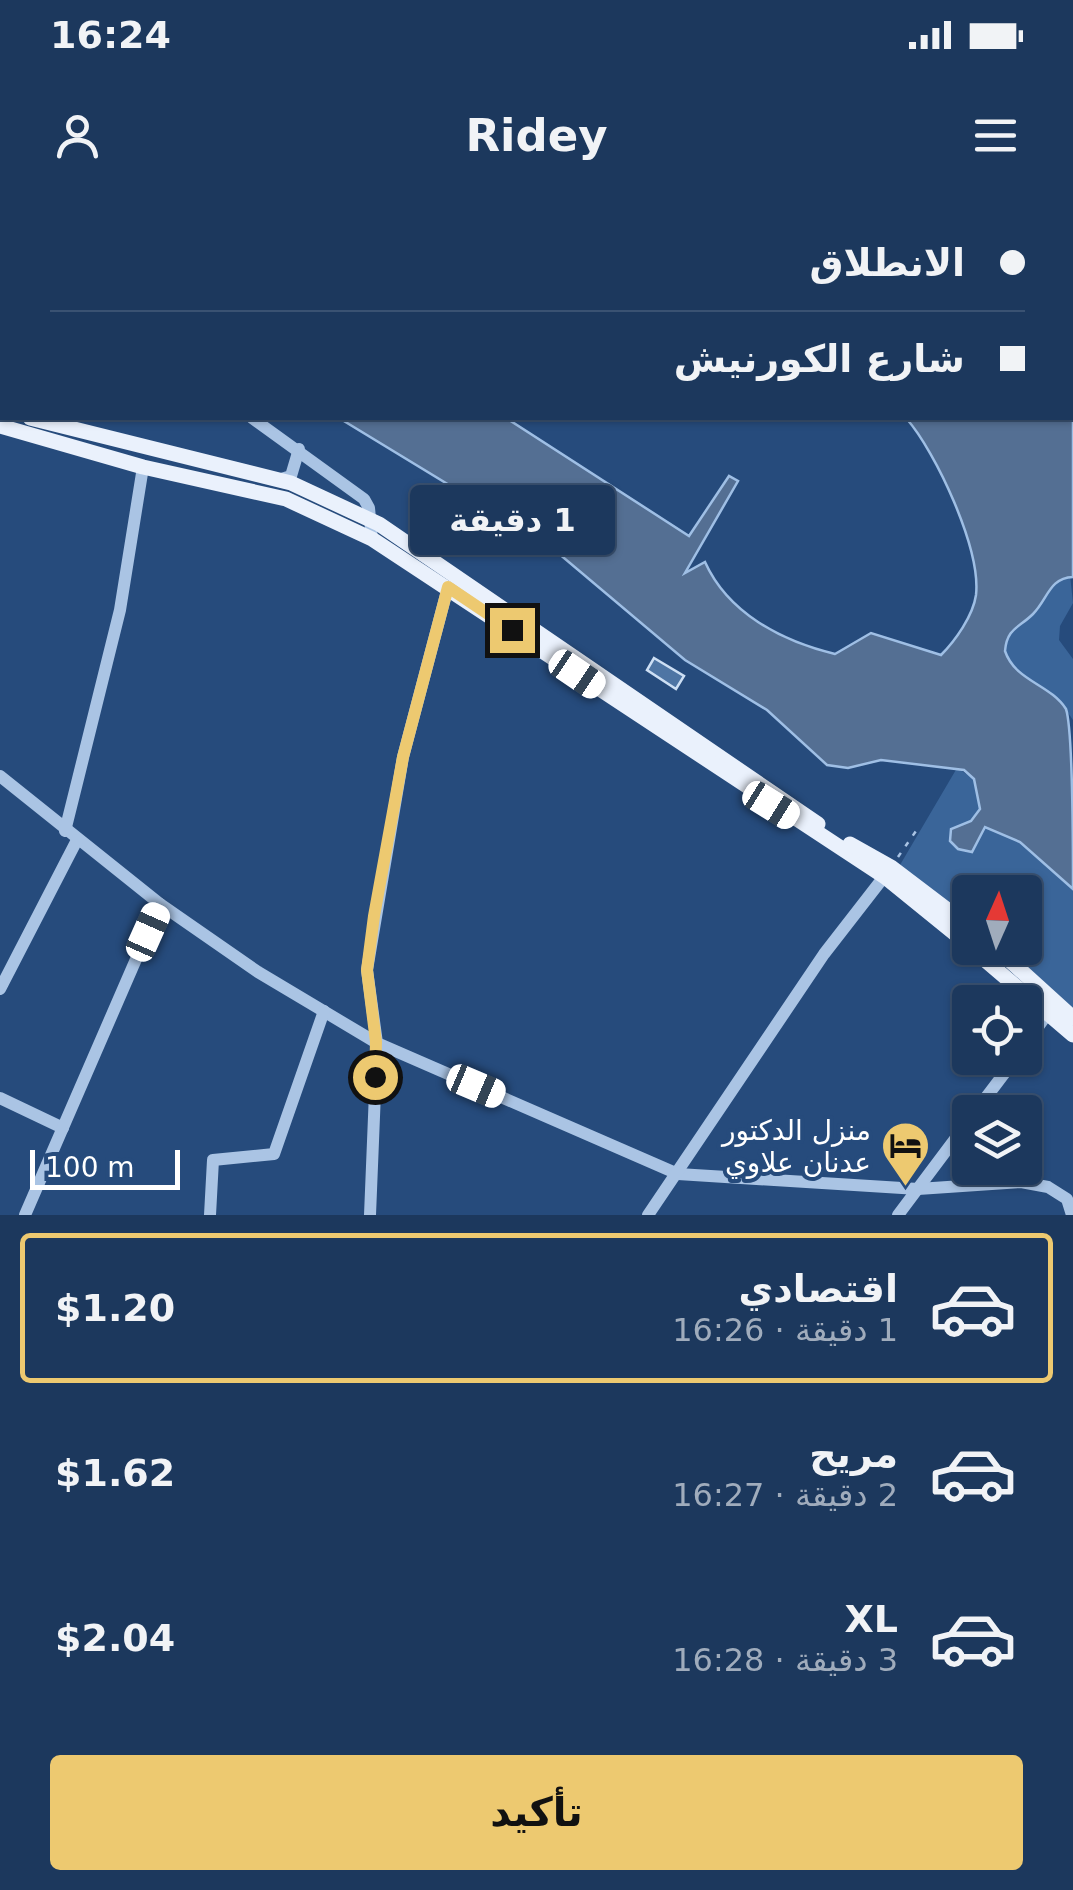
<!DOCTYPE html>
<html lang="ar">
<head>
<meta charset="utf-8">
<style>
  body { margin:0; font-family:"DejaVu Sans",Cairo,sans-serif; background:#253f63; color:#f1f3f6; direction:rtl; height:100vh; display:flex; flex-direction:column; font-size:38px; white-space:nowrap }
  * { box-sizing:border-box; margin:0 }
  p { font-size:32px; color:#a0acbc }
  .icon { flex:none; width:55px; height:55px; fill:none; stroke:currentColor; stroke-width:2; stroke-linecap:round; stroke-linejoin:round }
  .map { position:relative; height:1015px; overflow:hidden; direction:ltr }
  .drawer { display:flex; flex-direction:column; background:#1c385d; flex:1 }
  .drawer>* { flex:none }
  .hud { position:absolute; left:0px; top:0px; width:1075px; height:220px; box-shadow:0 2px 8px #0004,0 0 0 2px #3a5272; direction:rtl; display:grid; align-content:center; height:220px; padding:0 50px; background:#1c385d }
  .needle { width:65px; rotate:3deg }
  .tools { position:absolute; left:952px; top:675px; display:grid; gap:20px }
  .tools a { display:grid; place-items:center; width:90px; height:90px; border-radius:10px; background:#1c385d; box-shadow:0 2px 8px #0004,0 0 0 2px #3a5272; font-size:50px }
  .scale { position:absolute; left:30px; bottom:25px; width:150px; box-sizing:border-box; padding-left:10px; border:5px solid #fff; border-top:0; font-size:28px; line-height:35px; white-space:nowrap; color:#fff; -webkit-text-stroke:8px #264b7c; paint-order:stroke }
  .end { position:absolute; width:45px; height:45px; margin:-22px; border:12px solid #edc970; background:#111; box-shadow:0 0 0 5px #111 }
  .from { border-radius:50% }
  .bubble { position:absolute; height:70px; border-radius:10px; background:#1c385d; box-shadow:0 2px 8px #0004,0 0 0 2px #3a5272; font-size:32px; font-weight:700; line-height:70px; text-align:center; direction:rtl }
  .car { position:absolute; width:30px; height:60px; margin:-30px -15px; border-radius:12px; box-shadow:0 0 8px 2px #0007; background:linear-gradient(#fff 24%,#345 0 40%,#fff 0 76%,#345 0 86%,#fff 0) }
  .hud b { display:flex; align-items:center; gap:35px; height:95px; font-size:38px }
  .hud b+b { border-top:2px solid #3a5272 }
  .hud i { width:25px; height:25px; background:#f1f3f6 }
  ul { padding:18px 0 0; list-style:none }
  li { display:flex; align-items:center; gap:30px; height:150px; margin:0 20px 15px; padding:0 30px; border:5px solid transparent; border-radius:10px }
  li div { flex:1 }
  li b { display:block; font-size:38px }
  li em { font-style:normal; font-weight:700 }
  li.on { border-color:#edc970 }
  li>.icon { width:90px; height:90px; stroke-width:1.5 }
  .cta { display:flex; gap:20px; margin-top:auto; padding:20px 50px }
  .cta a { flex:1; height:115px; border-radius:10px; background:#edc970; color:#111; font-size:40px; font-weight:700; line-height:115px; text-align:center }
  .status { display:flex; justify-content:space-between; align-items:center; height:70px; padding:0 50px; background:#1c385d; direction:ltr }
  .status svg { height:28px; fill:currentColor }
  header { display:flex; justify-content:space-between; align-items:center; height:130px; padding:0 50px; background:#1c385d; font-size:45px; font-weight:700 }
  .map>svg:first-child { display:block }
  .green { fill:#3a6599 }
  .water { fill:#546f93; stroke:#9fbfe5; stroke-width:2.5 }
  .building { fill:#4e75a4; stroke:#cddff4; stroke-width:2.5 }
  .lines { fill:none; stroke-linecap:round; stroke-linejoin:round }
  .path { stroke:#aac4e4; stroke-width:2.5; stroke-dasharray:5 8; stroke-linecap:butt }
  .minor { stroke:#aac4e4; stroke-width:12 }
  .major { stroke:#eaf1fc; stroke-width:15 }
  .route { stroke:#edc970; stroke-width:12 }
  .labels { text-anchor:middle; stroke-width:8; stroke-linejoin:round; paint-order:stroke }
  .poi-label { font-size:28px; fill:#fff; stroke:#264b7c; text-anchor:end }
</style>
</head>
<body>
<div class="status"><b>16:24</b><svg viewBox="0 0 49 12"><path d="M0 12V9h3v3zM5 12V6h3v6zM10 12V3h3v9zM15 12V0h3v12zM26 1h20v11H26zM47 4h2v5h-2z"/></svg></div>
<header><svg class="icon" aria-label="menu" viewBox="0 0 24 24"><path d="M4 6h16M4 12h16M4 18h16"/></svg>Ridey<svg class="icon" aria-label="person" viewBox="0 0 24 24"><circle cx="12" cy="8" r="4"/><path d="M4 21q1-7 8-7t8 7"/></svg></header>
<div class="map">
<svg width="1073" height="1015" viewBox="0 0 1073 1015">
  <rect width="100%" height="100%" fill="#264b7c"/>
  <!-- green -->
  <g class="green">
    <path d="M 1070,375 L 1073,403 L 1060,426 L 1059,440 L 1073,459 L 1073,520 C 1056,492 1016,483 1005,451 C 1008,426 1024,426 1037,409 C 1049,394 1051,382 1070,375 Z"/>
    <path d="M 957,568 L 974,579 L 980,608 L 971,621 L 951,629 L 950,641 L 966,652 L 985,627 L 1020,642 L 1073,689 L 1073,815 L 995,748 L 1025,748 L 1025,692 L 970,692 L 970,726 L 900,665 Z"/>
  </g>
  <!-- water -->
  <path class="water" d="M 835,0 L 1073,0 L 1073,377 C 1049,378 1048,399 1033,414 C 1019,428 1007,428 1005,451 C 1015,481 1050,484 1066,509 C 1073,530 1073,656 1073,689 L 1020,642 L 985,627 L 972,652 L 958,649 L 950,641 L 951,629 L 971,621 L 980,609 L 974,579 L 964,570 L 881,560 L 848,568 L 827,565 L 767,510 L 685,460 L 551,347 L 339,218 L 506,218 L 689,336 L 729,276 L 738,281 L 685,373 L 705,362 C 728,413 781,441 835,454 L 871,433 L 941,455 C 955,441 973,416 976,395 C 981,349 936,252 906,218 L 1072,218 L 1072,2 Z"/>
  <!-- building -->
  <path class="building" d="M 654,458 L 684,476 L 676,489 L 647,470 Z"/>
  <g class="lines">
    <!-- path -->
    <path class="path" d="M 898,657 L 916,631"/>
    <!-- minor -->
    <g class="minor">
      <path d="M 0,133 L 2,134"/>
      <path d="M 252,218 L 364,299 L 369,308 L 372,339"/>
      <path d="M 278,280 L 291,276 L 299,249"/>
      <path d="M 0,576 L 160,704 L 258,772 L 377,843 L 678,974 L 918,989 L 1021,982 L 1048,987 L 1067,999 L 1072,1015"/>
      <path d="M 65,631 L 120,410 L 143,267"/>
      <path d="M 0,789 L 77,640"/>
      <path d="M 1025,845 L 1048,813"/>
      <path d="M 0,898 L 63,928"/>
      <path d="M 975,912 L 1016,858"/>
      <path d="M 25,1015 L 160,704"/>
      <path d="M 210,1015 L 213,960 L 274,954 L 324,811"/>
      <path d="M 370,1015 L 377,843 L 367,770 L 403,557 L 448,387"/>
      <path d="M 648,1015 L 824,754 L 890,669"/>
      <path d="M 898,1015 L 970,919"/>
    </g>
    <!-- major -->
    <g class="major">
      <path d="M 0,209 L 2,210"/>
      <path d="M 30,218 L 291,283 L 379,324 L 818,624"/>
      <path d="M 0,226 L 143,267 L 286,299 L 372,339 L 885,677 L 970,746"/>
      <path d="M 850,644 L 891,667 L 970,727"/>
      <path d="M 971,748 L 1073,835"/>
      <path d="M 996,748 L 1073,818"/>
    </g>
  </g>
  <g class="lines">
    <!-- route -->
    <path class="route" d="M 375,877 L 376,842 L 367,770 L 374,716 L 403,557 L 448,387 L 512,430"/>
  </g>
  <!-- icons -->
  <defs>
    <symbol id="hotel-pin" viewBox="-11 -11 22 30"><path d="M0 17L-7.5 6A9.5 9.5 0 1 1 7.5 6Z" fill="#edc970" stroke="#264b7c"/><path d="M-6-4.5h1.5V1H6V5H4.5V3h-9V5H-6ZM-4 0a1.8 1.8 0 1 1 3.6 0ZM.5 0V-2.5h3Q6-2.5 6 0Z" fill="#111"/></symbol>
  </defs>
  <g fill-rule="evenodd">
    <use href="#hotel-pin" x="878" y="918" width="55" height="75"/>
  </g>
  <g class="labels">
    <!-- poi labels -->
    <g class="poi-label">
      <text x="871" y="940">منزل الدكتور<tspan x="871" dy="32">عدنان علاوي</tspan></text>
    </g>
  </g>
</svg>
<div class="tools">
<a><svg class="needle" viewBox="-14 -14 28 28"><path d="M0-13l5 13h-10z" fill="#e53935"/><path d="M0 13l5-13h-10z" fill="#a0acbc"/></svg></a>
<a><svg class="icon" aria-label="locate" viewBox="0 0 24 24"><circle cx="12" cy="12" r="6"/><path d="M12 2v4M12 18v4M2 12h4M18 12h4"/></svg></a>
<a><svg class="icon" aria-label="layers" viewBox="0 0 24 24"><path d="M12 4l9 5-9 5-9-5zM3 14l9 5 9-5"/></svg></a>
</div>
<div class="scale">100 m</div>
<i class="end from" style="left:375px;top:877px"></i>
<i class="end" style="left:512px;top:430px"></i>
<div class="bubble" style="left:410px;top:285px;width:205px">1 دقيقة</div>
<i class="car" style="left:577px;top:474px;rotate:124deg"></i>
<i class="car" style="left:771px;top:605px;rotate:122deg"></i>
<i class="car" style="left:148px;top:732px;rotate:24deg"></i>
<i class="car" style="left:476px;top:886px;rotate:113deg"></i>
<div class="hud">
<b><i class="from"></i>الانطلاق</b>
<b><i></i>شارع الكورنيش</b>
</div>
</div>
<section class="drawer">
<ul>
<li class="on"><svg class="icon" aria-label="car" viewBox="0 0 24 24"><path d="M5 17H2v-5l4-1 3-4h7l3 4 3 1v5h-3M9 17h6M6 11h13"/><circle cx="7" cy="17" r="2"/><circle cx="17" cy="17" r="2"/></svg><div><b>اقتصادي</b><p>1 دقيقة · 16:26</p></div><em>$1.20</em></li>
<li><svg class="icon" aria-label="car" viewBox="0 0 24 24"><path d="M5 17H2v-5l4-1 3-4h7l3 4 3 1v5h-3M9 17h6M6 11h13"/><circle cx="7" cy="17" r="2"/><circle cx="17" cy="17" r="2"/></svg><div><b>مريح</b><p>2 دقيقة · 16:27</p></div><em>$1.62</em></li>
<li><svg class="icon" aria-label="car" viewBox="0 0 24 24"><path d="M5 17H2v-5l4-1 3-4h7l3 4 3 1v5h-3M9 17h6M6 11h13"/><circle cx="7" cy="17" r="2"/><circle cx="17" cy="17" r="2"/></svg><div><b>XL</b><p>3 دقيقة · 16:28</p></div><em>$2.04</em></li>
</ul>
<div class="cta"><a>تأكيد</a></div>
</section>
</body>
</html>
